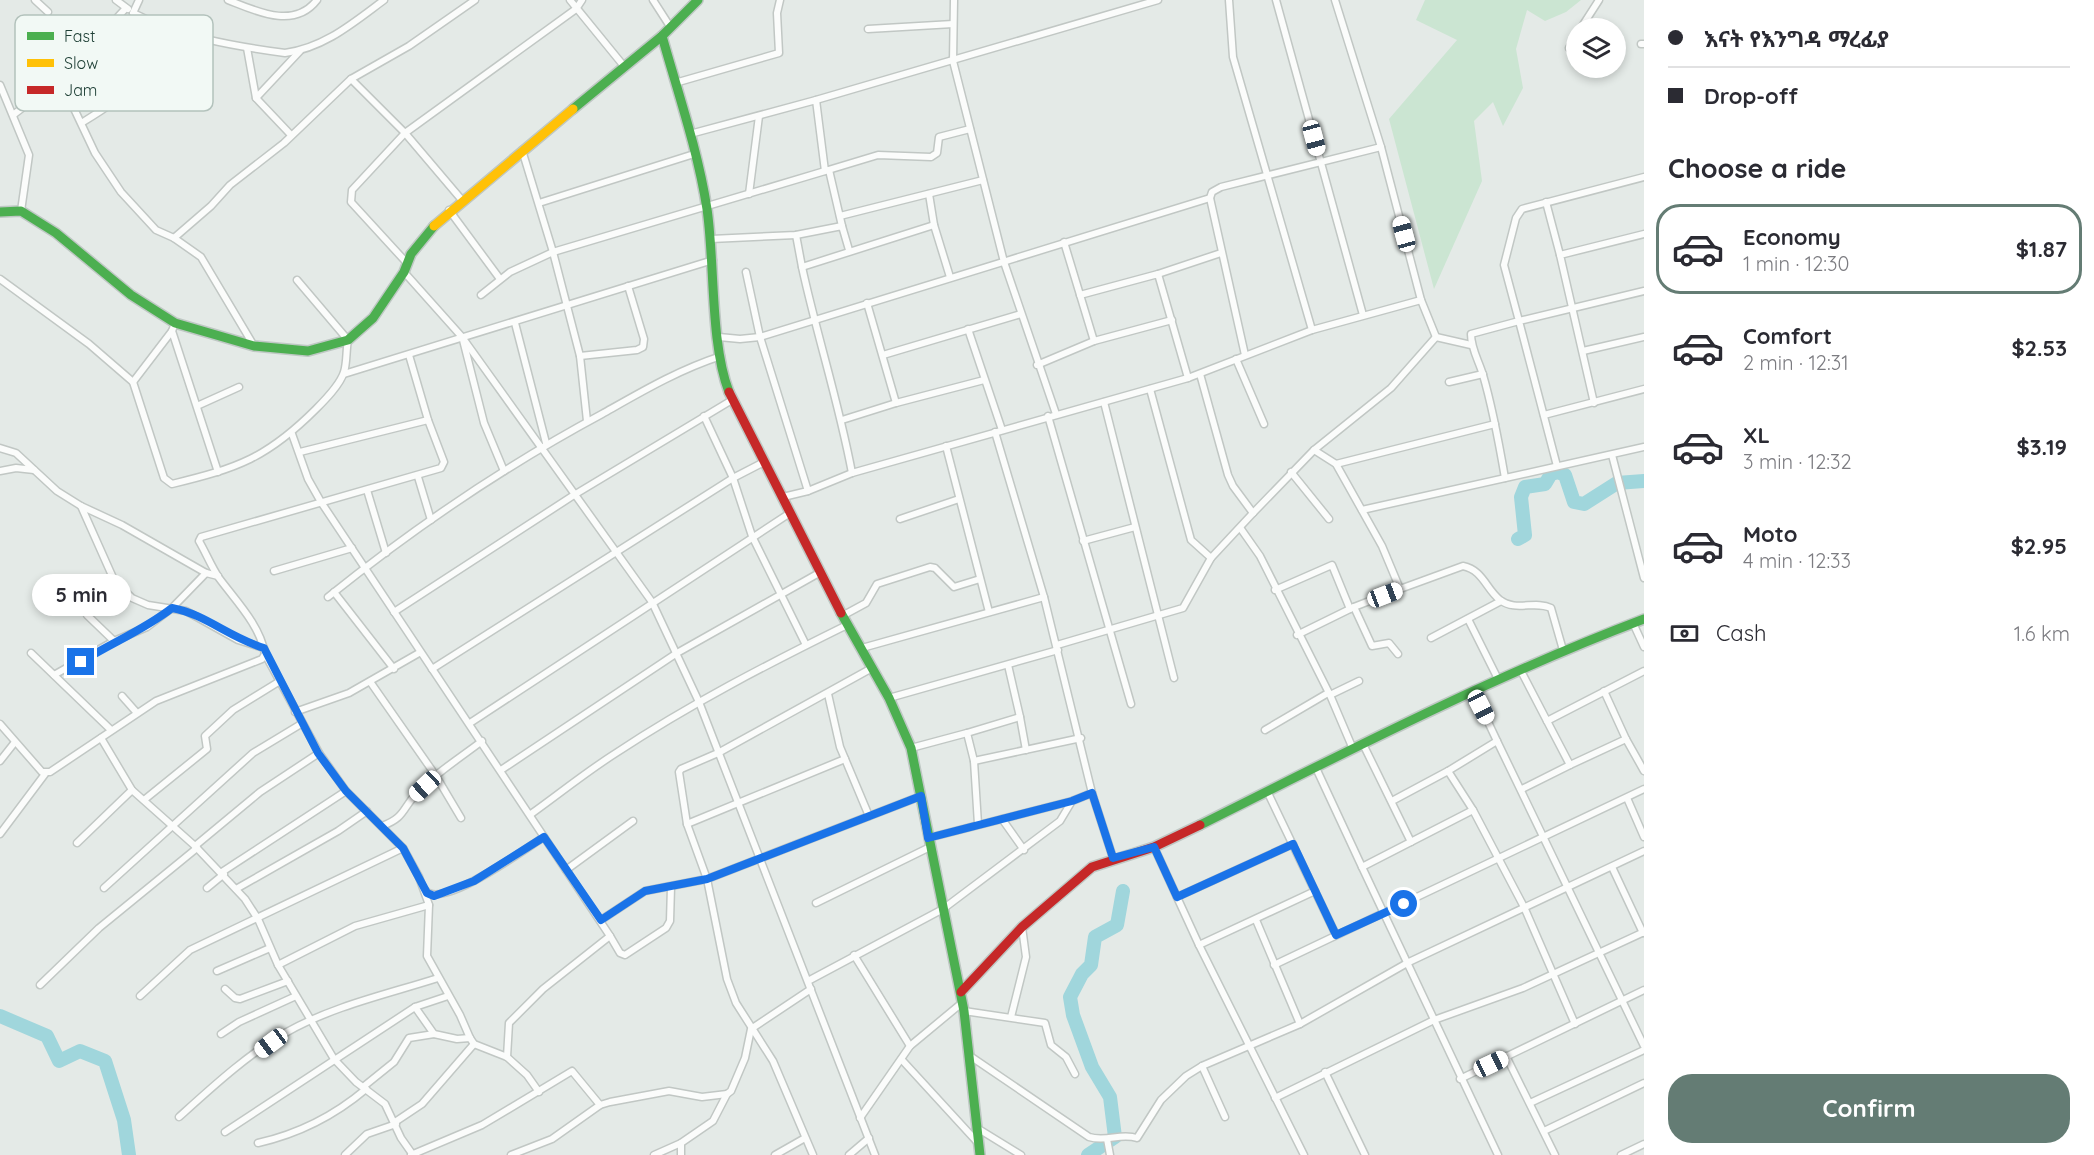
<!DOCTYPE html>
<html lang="en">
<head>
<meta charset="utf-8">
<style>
  body { margin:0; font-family:Quicksand,"Noto Sans Ethiopic",sans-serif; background:#f2f2f3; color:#2b2b33; height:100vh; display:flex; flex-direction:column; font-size:22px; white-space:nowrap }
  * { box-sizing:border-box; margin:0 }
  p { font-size:20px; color:#7c7c81 }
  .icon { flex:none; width:33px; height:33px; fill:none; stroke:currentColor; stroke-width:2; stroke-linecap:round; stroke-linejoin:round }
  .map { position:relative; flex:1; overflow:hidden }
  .side { display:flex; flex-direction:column; background:#fff; width:450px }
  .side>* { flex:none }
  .guide { display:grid; align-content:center; height:132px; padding:0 24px; background:#fff }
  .fabs { position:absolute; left:1566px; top:18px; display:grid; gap:12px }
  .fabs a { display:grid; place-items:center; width:60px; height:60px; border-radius:50%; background:#fff; box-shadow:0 3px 9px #0003; font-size:30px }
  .end { position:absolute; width:27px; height:27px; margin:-14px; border:8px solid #1a73e8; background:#fff; box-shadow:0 0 0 3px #fff }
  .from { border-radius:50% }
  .bubble { position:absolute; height:42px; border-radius:21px; background:#fff; box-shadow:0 3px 9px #0003; font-size:20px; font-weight:700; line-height:42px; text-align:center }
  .car { position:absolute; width:18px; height:36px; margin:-18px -9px; border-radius:8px; box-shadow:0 0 4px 2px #0007; background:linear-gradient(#fff 24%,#345 0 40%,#fff 0 76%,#345 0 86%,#fff 0) }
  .guide b { display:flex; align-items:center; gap:21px; height:57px; font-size:22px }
  .guide b+b { border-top:2px solid #e1e1e2 }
  .guide i { width:15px; height:15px; background:#2b2b33 }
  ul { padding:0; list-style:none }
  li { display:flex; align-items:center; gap:18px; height:90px; margin:0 12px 9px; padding:0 12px; border:3px solid transparent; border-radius:24px }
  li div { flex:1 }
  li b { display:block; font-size:22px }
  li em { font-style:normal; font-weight:700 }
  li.active { border-color:#647c74 }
  li>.icon { width:54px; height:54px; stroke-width:1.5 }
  h2 { padding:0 24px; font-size:27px; line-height:72px }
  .pay { display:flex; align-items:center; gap:15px; height:66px; padding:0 24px; font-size:22px }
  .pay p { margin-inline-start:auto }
  .cta { display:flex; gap:12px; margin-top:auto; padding:12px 24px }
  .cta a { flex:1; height:69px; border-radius:24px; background:#647c74; color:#fff; font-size:24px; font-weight:700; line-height:69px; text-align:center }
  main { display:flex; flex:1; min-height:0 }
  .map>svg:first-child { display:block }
  .green { fill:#cbe5d2 }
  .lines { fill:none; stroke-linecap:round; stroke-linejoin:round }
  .river { stroke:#a0d6dc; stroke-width:14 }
  .street-casing { stroke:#c1c7c4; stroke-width:9 }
  .fast-casing { stroke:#bfc8c4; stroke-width:12 }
  .slow-casing { stroke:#bfc8c4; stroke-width:12 }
  .jam-casing { stroke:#bfc8c4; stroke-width:12 }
  .street { stroke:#fbfcfb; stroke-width:6 }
  .fast { stroke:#4caf50; stroke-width:9 }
  .slow { stroke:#ffc107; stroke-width:9 }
  .jam { stroke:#c62828; stroke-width:9 }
  .route { stroke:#1a73e8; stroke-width:8 }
  .key { fill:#f2f9f5; stroke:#b3c2bc; stroke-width:1.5 }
  .key-label { font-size:16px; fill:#1f4036 }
</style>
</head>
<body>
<main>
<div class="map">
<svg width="1644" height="1155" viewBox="0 0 1644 1155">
  <rect width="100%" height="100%" fill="#e4eae7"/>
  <!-- green -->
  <path class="green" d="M 1425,0 L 1581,0 L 1566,12 L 1545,21 L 1527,10 L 1516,49 L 1523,88 L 1503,126 L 1493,102 L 1474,121 L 1482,181 L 1434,289 L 1389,119 L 1457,40 L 1416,20 Z"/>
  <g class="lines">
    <!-- river -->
    <g class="river">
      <path d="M 1518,539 L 1525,535 L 1521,497 L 1525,487 L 1545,484 L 1551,474 L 1558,472 L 1565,475 L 1574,502 L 1584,504 L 1617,483 L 1644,481"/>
      <path d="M 0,1016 L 47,1036 L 59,1061 L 80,1051 L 105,1061 L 124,1120 L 129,1155"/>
      <path d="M 1088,1155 L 1115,1137 L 1110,1097 L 1092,1067 L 1073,1015 L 1070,997 L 1082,974 L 1091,965 L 1095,937 L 1117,925 L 1123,891"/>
    </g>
    <defs>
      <g id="street">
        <path d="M 35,0 L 48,12"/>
        <path d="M 116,0 L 128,9"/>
        <path d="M 139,0 L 133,13 C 180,37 233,46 285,53 C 324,48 353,23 384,0"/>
        <path d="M 228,0 C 256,11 294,30 317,0"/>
        <path d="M 570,0 L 623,65"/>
        <path d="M 653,0 L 671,28"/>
        <path d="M 954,0 L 953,61 L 1004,262 L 1056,414"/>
        <path d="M 1229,0 L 1233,57 L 1312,330"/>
        <path d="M 1276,0 L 1363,315"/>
        <path d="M 1335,0 L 1381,147 L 1421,300 L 1436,337"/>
        <path d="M 1581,28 L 1599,0"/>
        <path d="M 868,29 L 953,24"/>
        <path d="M 1641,44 L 1644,44"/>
        <path d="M 247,48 L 256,98 L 291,135"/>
        <path d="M 1569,48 L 1576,36"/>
        <path d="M 60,79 L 95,153 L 121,192 L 156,230 L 174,238 L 201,257 L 254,346"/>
        <path d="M 351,79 L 405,133 L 461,199"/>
        <path d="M 675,83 L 779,53 L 777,13 L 780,0"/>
        <path d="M 0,85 L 29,155 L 21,211"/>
        <path d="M 256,98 L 300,51"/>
        <path d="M 816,100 L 1158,0"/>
        <path d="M 13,115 L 60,79 L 126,8"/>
        <path d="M 83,122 C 122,98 157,74 181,33"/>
        <path d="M 690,134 L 816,100 L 825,171 L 878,155 L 931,157 L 937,153 L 939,137 L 970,129"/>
        <path d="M 522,150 L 553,252 L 580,356 L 587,421"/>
        <path d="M 829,170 L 842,226"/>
        <path d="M 749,194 L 759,116"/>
        <path d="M 929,194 L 934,225 L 950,277"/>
        <path d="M 1210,198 L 1245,355"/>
        <path d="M 1546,202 L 1560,255"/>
        <path d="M 539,203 L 694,154"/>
        <path d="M 449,210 L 500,279"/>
        <path d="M 840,216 L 983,180"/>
        <path d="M 796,235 L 802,267 L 934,225"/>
        <path d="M 174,238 L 211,206 L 230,185 L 284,143 L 351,79 L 409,46 L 475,0"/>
        <path d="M 711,239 L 796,235 L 842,226 L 849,250"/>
        <path d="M 1064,242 L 1094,341 L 1172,320"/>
        <path d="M 406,262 L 351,202 L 352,190 L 405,133 L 576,9 L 582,0"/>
        <path d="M 802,267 C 817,336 839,403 852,473"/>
        <path d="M 404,272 L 462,337 L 652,602 L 699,702 L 875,1155"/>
        <path d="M 746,272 L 760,337 L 808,491"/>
        <path d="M 1158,274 L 1221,253"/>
        <path d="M 0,279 L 89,344 L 133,382 L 164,478 L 172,484 C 238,468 267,458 316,409 C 325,400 340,385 344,372 C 347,363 346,350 348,340 L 297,280"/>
        <path d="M 481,295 L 510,272 L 553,252 L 825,171"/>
        <path d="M 1080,295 L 1158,274 L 1188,378"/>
        <path d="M 867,303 L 896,403 L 984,380"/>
        <path d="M 175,323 L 172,331 L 218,472"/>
        <path d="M 515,323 L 546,443"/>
        <path d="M 968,329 L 1002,430"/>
        <path d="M 719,337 L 740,339 L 760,337 L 1210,198 L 1212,192 L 1221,187 L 1381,147"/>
        <path d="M 1436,337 L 1471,345"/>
        <path d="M 463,340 L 484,423 L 504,471"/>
        <path d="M 1583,351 L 1644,337"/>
        <path d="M 883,355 L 1021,314"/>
        <path d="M 580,356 L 637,350 L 643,347 L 644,339 L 628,286"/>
        <path d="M 1236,359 L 1264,424"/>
        <path d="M 1037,365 L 1094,341"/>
        <path d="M 344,374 L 713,260"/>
        <path d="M 1200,374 L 1228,475 L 1233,486 L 1253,513"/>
        <path d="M 133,382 L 172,331"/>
        <path d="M 1449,382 L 1483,374"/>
        <path d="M 1150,389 L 1191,540 L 1211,558"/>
        <path d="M 1104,402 L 1174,678"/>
        <path d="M 1594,403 L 1560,255 L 1644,234"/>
        <path d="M 197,406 L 239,387"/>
        <path d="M 1544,415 L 1644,389"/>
        <path d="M 704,416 L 733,478 L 752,536 L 806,645"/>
        <path d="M 1048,416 L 1131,704"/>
        <path d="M 842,420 L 896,403"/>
        <path d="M 995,432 L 1044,597 L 1092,793 L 1113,858"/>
        <path d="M 292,434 L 308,479 L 321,502 L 610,936"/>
        <path d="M 946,446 L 989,612"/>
        <path d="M 0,448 L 16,453 L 57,491 L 81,506 L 114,580 L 132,598 L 148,605 L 186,611 L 238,640 L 264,648"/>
        <path d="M 1314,450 L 1336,464 L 1382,546 L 1400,589 L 1463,566 C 1483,570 1486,589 1500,600 C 1516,612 1535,600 1551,608 L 1563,650"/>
        <path d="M 300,452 L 428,420"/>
        <path d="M 1612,455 L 1644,578"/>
        <path d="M 1336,464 L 1495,424"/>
        <path d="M 1557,466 L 1519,321 L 1644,291"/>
        <path d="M 0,471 L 16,468 L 34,470"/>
        <path d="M 1291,472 L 1329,519"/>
        <path d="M 418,477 L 431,520"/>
        <path d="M 1505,478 C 1499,443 1493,409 1483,375 C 1479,361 1471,349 1471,334 L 1519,321 L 1504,265 L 1516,218 L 1522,209 L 1644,177"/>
        <path d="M 367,490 L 386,553"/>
        <path d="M 783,497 L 808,491 L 852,473 L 1188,378 L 1312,330 L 1421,300"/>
        <path d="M 81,506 L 122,525 L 206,573 L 218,576"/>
        <path d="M 1362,510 L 1644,447"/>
        <path d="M 900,519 L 959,499"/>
        <path d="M 1241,529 L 1260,556 L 1330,695 L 1353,749"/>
        <path d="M 1083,541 L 1135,527"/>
        <path d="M 274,571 L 352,548"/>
        <path d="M 1275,590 L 1332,565 L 1350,609"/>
        <path d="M 334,592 L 394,669"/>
        <path d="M 328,597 C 414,528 505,466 602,414 C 641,392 678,370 721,356"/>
        <path d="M 1354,607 L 1372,646 L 1389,643 L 1398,654"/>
        <path d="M 394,612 L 574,495 L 732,400"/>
        <path d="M 87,615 L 114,641"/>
        <path d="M 842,616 L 866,603 L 877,584 L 930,567 L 935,568 L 954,587 L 980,579"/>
        <path d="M 1468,619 L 1498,679"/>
        <path d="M 1633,623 L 1644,647"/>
        <path d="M 1297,635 L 1354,607 L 1400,589"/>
        <path d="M 1431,638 L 1501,601"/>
        <path d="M 1057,645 L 1183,608 L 1211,558 L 1253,513 L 1314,450 L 1391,388 L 1436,337"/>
        <path d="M 862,648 L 1044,597"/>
        <path d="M 31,653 L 111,730"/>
        <path d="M 265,654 L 319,753 L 346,791 L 403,848 L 419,877 L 429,905 L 427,956 L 460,1015 L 470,1038 L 474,1044 L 507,1057 L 527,1075 L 539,1092"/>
        <path d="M 1008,665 L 1020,717"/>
        <path d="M 432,669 L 733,478 L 764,462"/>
        <path d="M 1520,669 L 1547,721 L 1644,671"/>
        <path d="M 54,675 L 114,641 L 147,627 L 172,608 L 206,573"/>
        <path d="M 371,683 L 436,776 L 461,818"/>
        <path d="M 828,694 L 840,747 L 869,816"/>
        <path d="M 1330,695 L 1359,681"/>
        <path d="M 122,696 L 137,713"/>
        <path d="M 889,698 L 1058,650"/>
        <path d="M 295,712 L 349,693 L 419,653"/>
        <path d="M 1547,721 L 1570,765 L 1626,739 L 1604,691"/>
        <path d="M 470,723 L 790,513"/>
        <path d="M 0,724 L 42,772 L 50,772 L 156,701 L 262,659 L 265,654 C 260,625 236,601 219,578 C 211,566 206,553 199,541 L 201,537 L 441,468 L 444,462 L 428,420 L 409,355"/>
        <path d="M 1265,730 L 1328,693"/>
        <path d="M 101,738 L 132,790 L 195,846 L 245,899 L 258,919 L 278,965 L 334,1059 L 356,1082 L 385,1104 L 401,1138 L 413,1155"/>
        <path d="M 1626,739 L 1644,771"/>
        <path d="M 1497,741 L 1644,1046"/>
        <path d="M 1363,744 L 1411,842"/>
        <path d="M 911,748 L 967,733"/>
        <path d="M 0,761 L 15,742"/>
        <path d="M 974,761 L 1081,738"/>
        <path d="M 1316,768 L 1362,867 L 1473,810"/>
        <path d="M 501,770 L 677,653 L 819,573"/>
        <path d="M 1448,771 L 1497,741 L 1473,690"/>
        <path d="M 1522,789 L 1570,765"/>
        <path d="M 1267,791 L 1336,935"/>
        <path d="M 1627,798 L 1644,837"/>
        <path d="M 144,800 L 207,749 L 205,736 L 233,710 L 280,681"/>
        <path d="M 1392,801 L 1448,771 L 1473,810 L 1524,907 L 1575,1024"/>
        <path d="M 531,814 C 559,794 586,772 616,753 C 690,704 768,664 847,625"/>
        <path d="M 1002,819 L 1024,850"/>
        <path d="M 687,824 L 845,759"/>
        <path d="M 978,824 L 974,761 L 967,733 L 1020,717 L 1026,750"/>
        <path d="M 382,826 C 404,818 402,810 415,795 C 434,774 460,758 482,741"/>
        <path d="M 0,834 L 45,774"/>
        <path d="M 928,838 L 1072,801 L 1092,793"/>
        <path d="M 77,843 L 132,790"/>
        <path d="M 195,846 L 260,792 L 319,753"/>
        <path d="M 1154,847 L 1199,945 L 1304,1155"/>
        <path d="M 1362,867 L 1498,1155"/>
        <path d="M 1612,867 L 1643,933"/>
        <path d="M 566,870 L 633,821"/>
        <path d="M 222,872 L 346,791"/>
        <path d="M 104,888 L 253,753 L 301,724"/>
        <path d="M 207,888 L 224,874"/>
        <path d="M 236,889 L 338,831 L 367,811"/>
        <path d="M 425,890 C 441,911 526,848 544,837"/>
        <path d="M 1177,897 L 1293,844"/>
        <path d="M 816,903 L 930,847"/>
        <path d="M 601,920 L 645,891 L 707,879 L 921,796"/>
        <path d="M 1256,920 L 1300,1024"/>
        <path d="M 1199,945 L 1315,891"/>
        <path d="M 854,955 L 910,1046"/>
        <path d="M 278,965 L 355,926 L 429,905"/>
        <path d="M 1274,965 L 1644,789"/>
        <path d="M 217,971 L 270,948"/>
        <path d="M 808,981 L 943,909 L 1060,821 L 1072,801"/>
        <path d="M 40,985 L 99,928 L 197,848"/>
        <path d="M 225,989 L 235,998 L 240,999 L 288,981"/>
        <path d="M 140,996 L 190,950 L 403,848"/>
        <path d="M 415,1007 L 434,1034 L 457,1039 L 470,1038"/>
        <path d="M 964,1011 L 1045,1023 L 1051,1045 L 1066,1057 L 1075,1074"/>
        <path d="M 1011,1017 L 1026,957 L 1022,927"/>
        <path d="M 221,1034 L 239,1022 L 296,996"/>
        <path d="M 970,1056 L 1089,1137 C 1106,1142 1121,1133 1137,1138 L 1161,1100 L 1186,1076 L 1202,1066 L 1300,1024 L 1409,962 L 1644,851"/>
        <path d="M 1506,1056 L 1555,1155"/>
        <path d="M 507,1057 L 509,1023 L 543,989 L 610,936 L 620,953 L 625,955 L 666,928 L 670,921 L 671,887"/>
        <path d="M 902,1060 L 979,1144"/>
        <path d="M 1202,1066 L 1225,1117"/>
        <path d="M 1325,1072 L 1365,1155"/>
        <path d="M 1460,1079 L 1644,990"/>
        <path d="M 363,1087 L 394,1062 L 409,1038 L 434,1034"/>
        <path d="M 1275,1098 L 1434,1020 L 1523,988 L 1644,932"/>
        <path d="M 1530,1103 L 1644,1050"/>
        <path d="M 179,1117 C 210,1089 250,1052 287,1032 C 333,1006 388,994 438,978"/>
        <path d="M 860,1118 L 910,1046 L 963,1002"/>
        <path d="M 395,1122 L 422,1104 L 474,1044"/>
        <path d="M 977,1128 L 1021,1155"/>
        <path d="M 1544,1131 L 1644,1083"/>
        <path d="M 225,1132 L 415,1007 L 448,996"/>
        <path d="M 1107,1139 L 1110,1155"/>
        <path d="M 258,1143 C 298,1134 334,1116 366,1089"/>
        <path d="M 345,1155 L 367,1134 L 396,1124"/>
        <path d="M 411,1155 L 482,1125 L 572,1071 L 600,1105"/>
        <path d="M 511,1155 L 552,1139 L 600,1105 L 610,1102 L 669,1091 L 702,1097 L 727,1094"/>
        <path d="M 654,1155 L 681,1143"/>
        <path d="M 681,1155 L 681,1143 L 713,1121 L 727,1094 L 731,1091 L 745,1058 L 751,1029 L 811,989"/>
        <path d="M 775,1155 L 805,1138"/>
        <path d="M 813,1155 L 773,1061 L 736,1003 L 727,979 L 707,879 L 687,824 L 679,772 L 681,769 L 718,753 L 872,668"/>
        <path d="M 849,1155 L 869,1138"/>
        <path d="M 1621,1155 L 1644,1144"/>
      </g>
      <g id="fast">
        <path d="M 662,36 C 678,93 698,151 707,209 C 715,263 710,343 729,392"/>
        <path d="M 573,109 L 662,36 L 698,0"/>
        <path d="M 0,212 L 21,211 L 56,233 L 131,295 L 175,323 L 254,346 L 308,351 L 348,340 L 373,318 L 404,272 L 411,254 L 434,226"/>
        <path d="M 841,613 L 889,698 L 911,748 L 964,1011 L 980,1155"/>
        <path d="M 1200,825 C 1346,752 1491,677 1644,619"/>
      </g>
      <path id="slow" d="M 434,226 L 573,109"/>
      <g id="jam">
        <path d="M 729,392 L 841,613"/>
        <path d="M 961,992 L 1022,927 L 1092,867 L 1154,847 L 1200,825"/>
      </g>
    </defs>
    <!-- street casing -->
    <use href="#street" class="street-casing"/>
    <!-- fast casing -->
    <use href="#fast" class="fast-casing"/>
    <!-- slow casing -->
    <use href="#slow" class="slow-casing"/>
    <!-- jam casing -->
    <use href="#jam" class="jam-casing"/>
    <!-- street -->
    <use href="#street" class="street"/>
    <!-- fast -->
    <use href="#fast" class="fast"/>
    <!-- slow -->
    <use href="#slow" class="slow"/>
    <!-- jam -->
    <use href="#jam" class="jam"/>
  </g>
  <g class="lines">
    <!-- route -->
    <path class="route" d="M 81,662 C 111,643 144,630 172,608 C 205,614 230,638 264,648 L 318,753 L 346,791 L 403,848 L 427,893 L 434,896 L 474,881 L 544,837 L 601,920 L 645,891 L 707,879 L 921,796 L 928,838 L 1072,801 L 1092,793 L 1113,858 L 1154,847 L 1177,897 L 1293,844 L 1336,935 L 1404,904"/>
  </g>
  <!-- legend -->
  <rect x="15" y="15" width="198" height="96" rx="9" class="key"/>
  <rect x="27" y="32" width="27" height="8" fill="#4caf50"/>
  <rect x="27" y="59" width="27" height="8" fill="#ffc107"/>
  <rect x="27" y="86" width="27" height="8" fill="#c62828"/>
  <g class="key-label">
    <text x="64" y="42">Fast</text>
    <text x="64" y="69">Slow</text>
    <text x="64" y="96">Jam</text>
  </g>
</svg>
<div class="fabs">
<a><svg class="icon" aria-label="layers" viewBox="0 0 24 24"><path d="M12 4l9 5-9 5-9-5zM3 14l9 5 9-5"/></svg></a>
</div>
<i class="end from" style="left:1404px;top:904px"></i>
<i class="end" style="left:81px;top:662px"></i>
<div class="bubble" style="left:32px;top:574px;width:99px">5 min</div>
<i class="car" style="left:1314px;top:138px;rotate:165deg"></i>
<i class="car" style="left:1404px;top:234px;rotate:345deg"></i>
<i class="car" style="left:1385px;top:595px;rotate:69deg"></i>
<i class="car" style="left:1481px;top:707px;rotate:153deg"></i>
<i class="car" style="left:425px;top:786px;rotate:227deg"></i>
<i class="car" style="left:271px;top:1043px;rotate:233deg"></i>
<i class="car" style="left:1491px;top:1064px;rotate:65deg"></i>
</div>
<section class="side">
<div class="guide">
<b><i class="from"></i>እናት የእንግዳ ማረፊያ</b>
<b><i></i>Drop-off</b>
</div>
<h2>Choose a ride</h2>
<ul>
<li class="active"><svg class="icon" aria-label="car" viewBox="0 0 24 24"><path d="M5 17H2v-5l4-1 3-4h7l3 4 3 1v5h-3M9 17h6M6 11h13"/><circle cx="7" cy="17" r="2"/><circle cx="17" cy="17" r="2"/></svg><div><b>Economy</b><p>1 min · 12:30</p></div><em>$1.87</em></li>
<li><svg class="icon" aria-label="car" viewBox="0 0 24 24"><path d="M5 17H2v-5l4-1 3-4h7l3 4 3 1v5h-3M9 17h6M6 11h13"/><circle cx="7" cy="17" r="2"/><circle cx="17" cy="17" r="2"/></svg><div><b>Comfort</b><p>2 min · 12:31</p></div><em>$2.53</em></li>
<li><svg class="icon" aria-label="car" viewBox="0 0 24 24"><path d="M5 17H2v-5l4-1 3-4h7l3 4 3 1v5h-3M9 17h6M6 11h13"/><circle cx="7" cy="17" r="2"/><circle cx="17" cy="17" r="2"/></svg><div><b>XL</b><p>3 min · 12:32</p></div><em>$3.19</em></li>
<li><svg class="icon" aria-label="car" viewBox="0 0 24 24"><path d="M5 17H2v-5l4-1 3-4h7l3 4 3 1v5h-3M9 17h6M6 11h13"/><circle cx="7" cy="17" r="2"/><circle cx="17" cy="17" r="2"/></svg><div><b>Moto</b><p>4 min · 12:33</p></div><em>$2.95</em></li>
</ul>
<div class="pay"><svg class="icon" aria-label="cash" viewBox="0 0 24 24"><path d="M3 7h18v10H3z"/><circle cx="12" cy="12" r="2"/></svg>Cash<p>1.6 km</p></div>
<div class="cta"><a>Confirm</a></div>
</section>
</main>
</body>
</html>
